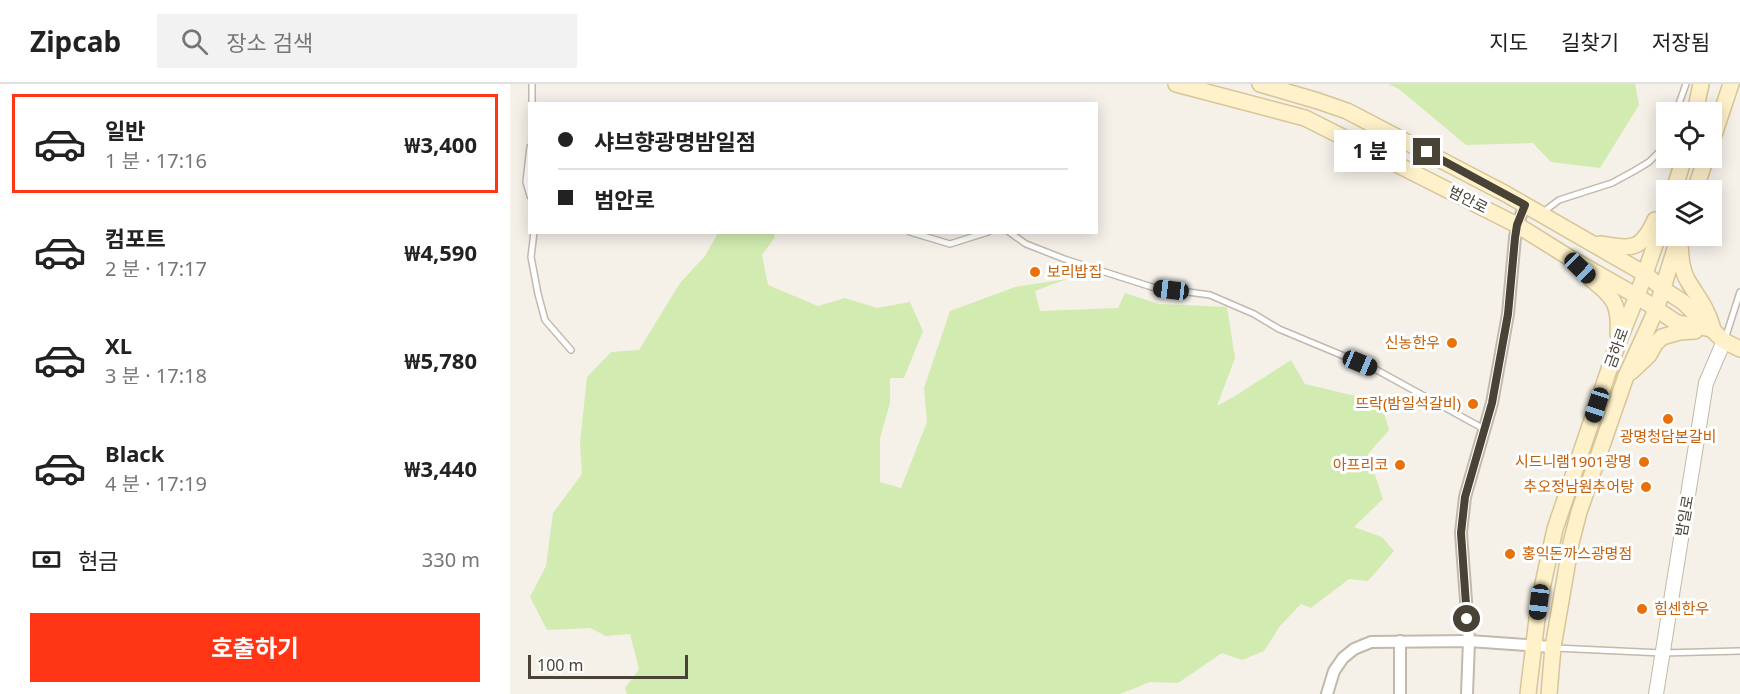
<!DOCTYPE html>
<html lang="ko">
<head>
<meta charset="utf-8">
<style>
  body { margin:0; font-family:"Noto Sans","Noto Sans KR",sans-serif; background:#f2f2f2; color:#222; height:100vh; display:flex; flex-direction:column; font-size:22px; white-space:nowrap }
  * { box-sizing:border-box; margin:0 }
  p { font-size:20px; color:#767676 }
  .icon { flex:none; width:33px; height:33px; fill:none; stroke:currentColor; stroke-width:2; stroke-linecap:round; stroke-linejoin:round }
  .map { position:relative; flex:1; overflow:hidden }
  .sheet { display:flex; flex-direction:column; background:#fff; width:510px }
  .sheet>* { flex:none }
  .banner { position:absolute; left:18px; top:18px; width:570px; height:132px; border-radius:0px; box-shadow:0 3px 15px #0003; display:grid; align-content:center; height:132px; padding:0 30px; background:#fff }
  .fabs { position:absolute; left:1146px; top:18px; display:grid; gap:12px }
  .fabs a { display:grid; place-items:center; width:66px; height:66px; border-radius:0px; background:#fff; box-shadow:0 3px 15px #0003; font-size:30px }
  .scale { position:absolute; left:18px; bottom:15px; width:160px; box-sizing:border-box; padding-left:6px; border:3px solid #494236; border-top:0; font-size:16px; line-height:21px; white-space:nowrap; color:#494236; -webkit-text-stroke:4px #fff; paint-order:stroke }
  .end { position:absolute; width:27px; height:27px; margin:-14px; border:8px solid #494236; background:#fff; box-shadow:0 0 0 3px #fff }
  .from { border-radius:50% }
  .bubble { position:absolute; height:42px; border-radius:0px; background:#fff; box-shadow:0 3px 15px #0003; font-size:20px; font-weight:700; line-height:42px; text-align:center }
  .car { position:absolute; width:18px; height:36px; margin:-18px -9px; border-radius:8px; box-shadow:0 0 4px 2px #0007; background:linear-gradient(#222 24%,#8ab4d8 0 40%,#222 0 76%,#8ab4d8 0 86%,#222 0) }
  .banner b { display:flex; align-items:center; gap:21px; height:57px; font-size:22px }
  .banner b+b { border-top:2px solid #e0e0e0 }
  .banner i { width:15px; height:15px; background:#222 }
  ul { padding:10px 0 0; list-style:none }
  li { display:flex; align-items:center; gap:18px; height:99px; margin:0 12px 9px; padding:0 18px; border:3px solid transparent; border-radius:0px }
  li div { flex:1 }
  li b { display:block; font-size:22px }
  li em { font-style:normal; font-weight:700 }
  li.on { border-color:#ff3516 }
  li>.icon { width:54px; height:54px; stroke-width:1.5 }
  .pay { display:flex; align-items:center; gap:15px; height:66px; padding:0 30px; font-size:22px }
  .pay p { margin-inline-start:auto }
  .primary-button { display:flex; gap:12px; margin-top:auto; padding:12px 30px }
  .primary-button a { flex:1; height:69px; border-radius:0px; background:#ff3516; color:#fff; font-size:24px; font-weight:700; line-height:69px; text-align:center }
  header { display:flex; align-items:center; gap:36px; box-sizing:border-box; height:84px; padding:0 30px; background:#fff; border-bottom:2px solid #e0e0e0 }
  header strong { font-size:28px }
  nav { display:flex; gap:33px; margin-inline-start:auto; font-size:21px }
  .search { width:420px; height:54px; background:#f2f2f2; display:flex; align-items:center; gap:15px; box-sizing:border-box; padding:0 21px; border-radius:0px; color:#767676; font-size:22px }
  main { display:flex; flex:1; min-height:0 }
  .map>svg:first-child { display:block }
  .green { fill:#d1ebb0 }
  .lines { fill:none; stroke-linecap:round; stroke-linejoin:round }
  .service-casing { stroke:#c1b9aa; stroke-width:8 }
  .minor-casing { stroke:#c1b9aa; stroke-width:14 }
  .tertiary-casing { stroke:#c1b9aa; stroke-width:16 }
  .secondary-casing { stroke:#d7c596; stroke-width:18 }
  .service { stroke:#fff; stroke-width:5 }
  .minor { stroke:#fff; stroke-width:10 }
  .tertiary { stroke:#fff; stroke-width:14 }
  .secondary { stroke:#fff1c9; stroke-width:15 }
  .route { stroke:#494236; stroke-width:8 }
  .food-dot { fill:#e8710a; stroke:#fff; stroke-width:2 }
  .labels { text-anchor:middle; stroke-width:6; stroke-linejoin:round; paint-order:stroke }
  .street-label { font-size:15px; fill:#494236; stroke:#fff }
  .food-label { font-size:15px; fill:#c56008; stroke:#fff; text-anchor:end }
</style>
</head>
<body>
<header>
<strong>Zipcab</strong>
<div class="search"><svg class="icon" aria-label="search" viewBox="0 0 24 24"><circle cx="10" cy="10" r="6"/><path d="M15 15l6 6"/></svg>장소 검색</div>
<nav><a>지도</a><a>길찾기</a><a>저장됨</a></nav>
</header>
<main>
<section class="sheet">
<ul>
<li class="on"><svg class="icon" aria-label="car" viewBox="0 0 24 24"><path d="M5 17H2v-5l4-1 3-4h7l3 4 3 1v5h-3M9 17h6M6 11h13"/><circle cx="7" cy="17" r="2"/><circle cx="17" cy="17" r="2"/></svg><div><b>일반</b><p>1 분 · 17:16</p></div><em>₩3,400</em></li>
<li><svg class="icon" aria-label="car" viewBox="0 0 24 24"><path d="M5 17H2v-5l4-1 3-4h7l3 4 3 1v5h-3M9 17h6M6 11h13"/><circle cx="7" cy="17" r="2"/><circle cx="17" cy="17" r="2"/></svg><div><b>컴포트</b><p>2 분 · 17:17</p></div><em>₩4,590</em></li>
<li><svg class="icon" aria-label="car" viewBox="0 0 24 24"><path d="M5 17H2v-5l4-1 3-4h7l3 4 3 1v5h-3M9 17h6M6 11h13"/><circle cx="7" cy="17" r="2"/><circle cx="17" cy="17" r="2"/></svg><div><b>XL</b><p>3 분 · 17:18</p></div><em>₩5,780</em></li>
<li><svg class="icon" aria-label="car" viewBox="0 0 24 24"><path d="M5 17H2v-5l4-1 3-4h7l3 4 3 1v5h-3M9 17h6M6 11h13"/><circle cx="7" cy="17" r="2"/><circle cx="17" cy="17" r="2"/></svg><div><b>Black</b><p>4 분 · 17:19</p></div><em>₩3,440</em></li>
</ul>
<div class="pay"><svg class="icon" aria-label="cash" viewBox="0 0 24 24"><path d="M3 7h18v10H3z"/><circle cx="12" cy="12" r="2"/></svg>현금<p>330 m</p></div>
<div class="primary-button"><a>호출하기</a></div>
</section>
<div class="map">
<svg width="1230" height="610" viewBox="0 0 1230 610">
  <rect width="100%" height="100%" fill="#f5f1e9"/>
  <!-- green -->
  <g class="green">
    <path d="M 878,0 L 1125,0 L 1129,21 L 1090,84 L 1041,78 L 1023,59 L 956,61 L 889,5 Z"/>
    <path d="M 208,149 L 263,149 L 265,153 L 252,171 L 258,201 L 308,222 L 335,214 L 367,224 L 400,218 L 413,247 L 394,294 L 380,294 L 380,319 L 370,354 L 370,398 L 391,404 L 417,338 L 414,304 L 440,227 L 505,203 L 557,195 L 525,207 L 530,227 L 608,224 L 615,209 L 649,220 L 717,223 L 725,274 L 707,322 L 725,312 L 781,276 L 795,300 L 871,318 L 879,346 L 858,370 L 873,415 L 844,443 L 872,453 L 884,467 L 858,497 L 839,495 L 801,524 L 791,520 L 770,542 L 754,567 L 732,576 L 712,569 L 668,599 L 640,598 L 610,610 L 117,610 L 115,604 L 129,585 L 120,550 L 96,552 L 80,544 L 37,546 L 20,513 L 36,482 L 43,429 L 72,390 L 70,359 L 77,293 L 101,268 L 129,266 L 170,199 L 195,172 Z"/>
  </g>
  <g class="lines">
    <defs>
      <g id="service">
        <path d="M 22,20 L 22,0"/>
        <path d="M 1166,28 L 1176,0"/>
        <path d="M 20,63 L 16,98 L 20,112"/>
        <path d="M 1032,129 L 1049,116 L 1102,99 L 1124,87 L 1139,78 L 1150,67 L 1156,52"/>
        <path d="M 24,148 L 21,173 L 28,210 L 35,236 L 61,266"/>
        <path d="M 400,148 L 440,160 L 478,148"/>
        <path d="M 499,148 L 516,160 L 557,176 L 642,203 L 700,211 L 744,230 L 769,245 L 865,285 L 974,345"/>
        <path d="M 1215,255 L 1230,208"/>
        <path d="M 1045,564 L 1152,569 L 1230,567"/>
      </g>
      <g id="minor">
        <path d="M 817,610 L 824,587 L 833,574 L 844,565 L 861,558 L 959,557 L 1043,563"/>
        <path d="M 890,610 L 890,557"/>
        <path d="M 957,610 L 959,557 L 951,449 L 955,413 L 982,319 L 998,230 L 1005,154 L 1007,141 L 1015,121"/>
      </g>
      <path id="tertiary" d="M 1146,610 L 1196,299 L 1214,257"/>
      <g id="secondary">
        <path d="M 666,0 L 795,34 L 1007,141 L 1060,174 L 1127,212 L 1167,239 L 1203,245"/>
        <path d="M 750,0 L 808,17 L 837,27 L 996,110 L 1135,190 L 1153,205 L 1173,218 L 1214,257 L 1230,265"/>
        <path d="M 1185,28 L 1191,0"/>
        <path d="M 1202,57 L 1221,0"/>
        <path d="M 1164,106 L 1174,74"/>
        <path d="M 1185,106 L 1196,74"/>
        <path d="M 1090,160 C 1122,165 1131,167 1145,136"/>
        <path d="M 1170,160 C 1171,172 1171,186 1178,197 C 1187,212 1197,224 1202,242"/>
        <path d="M 1081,195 C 1104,213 1110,221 1108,250"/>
        <path d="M 1121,288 L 1139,271 L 1145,260 L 1152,253 L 1169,248 L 1185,247"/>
        <path d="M 1018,610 L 1029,518 L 1045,445 L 1108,259 L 1127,212 L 1156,130"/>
        <path d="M 1039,610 L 1043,563 L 1061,459 L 1069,428 L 1116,292 L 1146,226 L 1169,152"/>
      </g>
    </defs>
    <!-- service casing -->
    <use href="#service" class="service-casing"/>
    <!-- minor casing -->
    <use href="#minor" class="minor-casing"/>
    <!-- tertiary casing -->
    <use href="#tertiary" class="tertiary-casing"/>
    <!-- secondary casing -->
    <use href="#secondary" class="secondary-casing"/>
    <!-- service -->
    <use href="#service" class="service"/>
    <!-- minor -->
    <use href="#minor" class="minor"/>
    <!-- tertiary -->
    <use href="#tertiary" class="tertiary"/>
    <!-- secondary -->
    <use href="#secondary" class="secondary"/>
  </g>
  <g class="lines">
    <!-- route -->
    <path class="route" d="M 917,68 L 1015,121 L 1007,141 L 1005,154 L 998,230 L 982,319 L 955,413 L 951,449 L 957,535"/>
  </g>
  <!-- markers -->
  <g class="food-dot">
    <circle cx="525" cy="188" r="6"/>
    <circle cx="942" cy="259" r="6"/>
    <circle cx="963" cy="320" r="6"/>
    <circle cx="1158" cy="335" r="6"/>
    <circle cx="1134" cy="378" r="6"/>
    <circle cx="890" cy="381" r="6"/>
    <circle cx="1136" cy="403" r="6"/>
    <circle cx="1000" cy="470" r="6"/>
    <circle cx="1132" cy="525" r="6"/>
  </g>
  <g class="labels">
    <!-- street labels -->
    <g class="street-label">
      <text transform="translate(958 116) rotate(27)" y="5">범안로</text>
      <text transform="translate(1107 264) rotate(-70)" y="5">금하로</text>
      <text transform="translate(1175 432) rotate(-80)" y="5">밤일로</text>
    </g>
    <!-- food labels -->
    <g class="food-label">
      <text x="537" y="193" text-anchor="start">보리밥집</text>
      <text x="930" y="264">신농한우</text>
      <text x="951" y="325">뜨락(밤일석갈비)</text>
      <text x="1158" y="358" text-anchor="middle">광명청담본갈비</text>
      <text x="1122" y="383">시드니램1901광명</text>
      <text x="878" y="386">아프리코</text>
      <text x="1124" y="408">추오정남원추어탕</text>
      <text x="1012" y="475" text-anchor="start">홍익돈까스광명점</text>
      <text x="1144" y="530" text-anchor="start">힘센한우</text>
    </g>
  </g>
</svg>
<div class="fabs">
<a><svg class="icon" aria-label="locate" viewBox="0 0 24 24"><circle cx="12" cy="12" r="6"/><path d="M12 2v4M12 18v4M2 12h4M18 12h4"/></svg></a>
<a><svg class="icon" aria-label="layers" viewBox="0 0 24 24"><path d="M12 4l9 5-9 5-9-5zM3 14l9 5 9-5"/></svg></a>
</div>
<div class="scale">100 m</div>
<i class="end from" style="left:957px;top:535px"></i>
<i class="end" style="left:917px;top:68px"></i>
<div class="bubble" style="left:824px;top:46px;width:72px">1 분</div>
<i class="car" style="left:1070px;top:184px;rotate:134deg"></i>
<i class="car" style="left:661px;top:206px;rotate:277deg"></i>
<i class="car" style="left:850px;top:279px;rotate:113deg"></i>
<i class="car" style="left:1087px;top:321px;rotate:198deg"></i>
<i class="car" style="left:1029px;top:518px;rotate:187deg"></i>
<div class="banner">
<b><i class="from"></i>샤브향광명밤일점</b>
<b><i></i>범안로</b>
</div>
</div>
</main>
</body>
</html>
